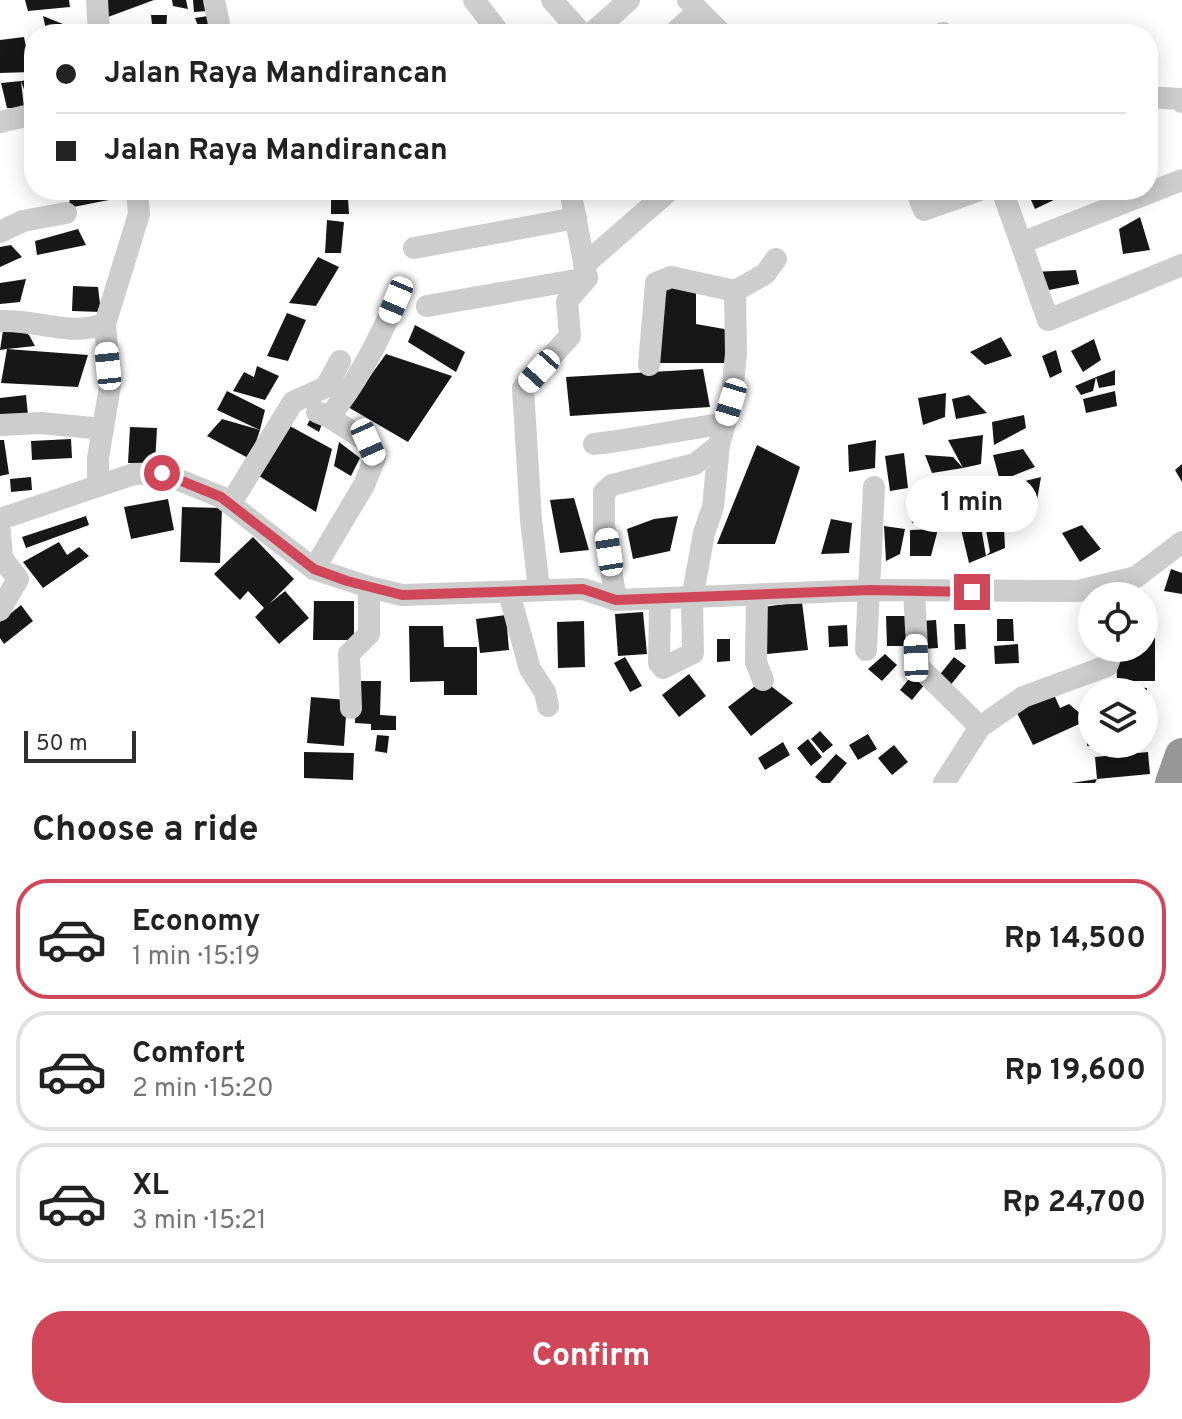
<!DOCTYPE html>
<html lang="en">
<head>
<meta charset="utf-8">
<style>
  body { margin:0; font-family:Overpass,sans-serif; background:#f2f2f2; color:#222; height:100vh; display:flex; flex-direction:column; font-size:30px; white-space:nowrap }
  * { box-sizing:border-box; margin:0 }
  p { font-size:26px; color:#767676 }
  .icon { flex:none; width:44px; height:44px; fill:none; stroke:currentColor; stroke-width:2; stroke-linecap:round; stroke-linejoin:round }
  .map { position:relative; height:783px; overflow:hidden }
  .sheet { display:flex; flex-direction:column; background:#fff; flex:1 }
  .sheet>* { flex:none }
  .hud { position:absolute; left:24px; top:24px; width:1134px; height:176px; border-radius:32px; box-shadow:0 4px 20px #0003; display:grid; align-content:center; height:176px; padding:0 32px; background:#fff }
  .buttons { position:absolute; left:1078px; top:582px; display:grid; gap:16px }
  .buttons a { display:grid; place-items:center; width:80px; height:80px; border-radius:50%; background:#fff; box-shadow:0 4px 20px #0003; font-size:40px }
  .scale { position:absolute; left:24px; bottom:20px; width:112px; box-sizing:border-box; padding-left:8px; border:4px solid #303030; border-top:0; font-size:22px; line-height:28px; white-space:nowrap; color:#303030; -webkit-text-stroke:6px #fff; paint-order:stroke }
  .end { position:absolute; width:36px; height:36px; margin:-18px; border:10px solid #d1475a; background:#fff; box-shadow:0 0 0 4px #fff }
  .from { border-radius:50% }
  .bubble { position:absolute; height:56px; border-radius:28px; background:#fff; box-shadow:0 4px 20px #0003; font-size:26px; font-weight:700; line-height:56px; text-align:center }
  .car { position:absolute; width:24px; height:48px; margin:-24px -12px; border-radius:10px; box-shadow:0 0 6px 2px #0007; background:linear-gradient(#fff 24%,#345 0 40%,#fff 0 76%,#345 0 86%,#fff 0) }
  .hud b { display:flex; align-items:center; gap:28px; height:76px; font-size:30px }
  .hud b+b { border-top:2px solid #e0e0e0 }
  .hud i { width:20px; height:20px; background:#222 }
  ul { padding:0; list-style:none }
  li { display:flex; align-items:center; gap:24px; height:120px; margin:0 16px 12px; padding:0 16px; border:4px solid #e0e0e0; border-radius:32px }
  li div { flex:1 }
  li b { display:block; font-size:30px }
  li em { font-style:normal; font-weight:700 }
  li.current { border-color:#d1475a }
  li>.icon { width:72px; height:72px; stroke-width:1.5 }
  h2 { padding:0 32px; font-size:36px; line-height:96px }
  .action { display:flex; gap:16px; margin-top:auto; padding:16px 32px }
  .action a { flex:1; height:92px; border-radius:32px; background:#d1475a; color:#fff; font-size:32px; font-weight:700; line-height:92px; text-align:center }
  .map>svg:first-child { display:block }
  .building { fill:#171717 }
  .lines { fill:none; stroke-linecap:round; stroke-linejoin:round }
  .minor { stroke:#cdcdcd; stroke-width:22 }
  .highway { stroke:#979797; stroke-width:34 }
  .route { stroke:#d1475a; stroke-width:10 }
</style>
</head>
<body>
<div class="map">
<svg width="1182" height="783" viewBox="0 0 1182 783">
  <rect width="100%" height="100%" fill="#fff"/>
  <!-- building -->
  <g class="building">
    <path d="M 25,0 L 69,0 L 70,7 L 28,11 Z"/>
    <path d="M 106,0 L 154,0 L 108,17 Z"/>
    <path d="M 172,0 L 186,0 L 188,9 L 173,6 Z"/>
    <path d="M 193,0 L 207,0 L 208,11 L 194,12 Z"/>
    <path d="M 151,15 L 167,15 L 166,34 L 153,34 Z"/>
    <path d="M 43,16 L 63,24 L 63,34 L 47,34 Z"/>
    <path d="M 208,16 L 219,34 L 201,34 L 195,18 Z"/>
    <path d="M 90,27 L 92,34 L 68,34 L 68,33 Z"/>
    <path d="M 24,37 L 31,72 L 0,73 L 0,40 Z"/>
    <path d="M 34,79 L 34,109 L 31,109 L 21,81 Z"/>
    <path d="M 21,81 L 24,108 L 7,108 L 1,83 Z"/>
    <path d="M 72,190 L 118,190 L 119,198 L 68,208 Z"/>
    <path d="M 1058,190 L 1060,197 L 1035,209 L 1031,200 Z"/>
    <path d="M 331,198 L 348,198 L 349,214 L 331,214 Z"/>
    <path d="M 1140,217 L 1150,250 L 1123,254 L 1119,229 Z"/>
    <path d="M 327,220 L 344,222 L 341,253 L 325,253 Z"/>
    <path d="M 78,229 L 86,245 L 37,255 L 35,241 Z"/>
    <path d="M 11,245 L 22,257 L 0,267 L 0,247 Z"/>
    <path d="M 318,257 L 339,267 L 316,306 L 289,303 Z"/>
    <path d="M 1076,270 L 1079,284 L 1044,291 L 1032,272 Z"/>
    <path d="M 26,279 L 20,302 L 0,304 L 0,283 Z"/>
    <path d="M 661,284 L 696,285 L 696,324 L 730,330 L 726,363 L 651,363 Z"/>
    <path d="M 73,286 L 98,287 L 101,312 L 72,311 Z"/>
    <path d="M 287,313 L 306,320 L 288,361 L 267,356 Z"/>
    <path d="M 4,324 L 16,326 L 29,335 L 35,346 L 7,349 L 88,355 L 78,387 L 1,383 L 7,349 L 0,350 Z"/>
    <path d="M 415,325 L 465,352 L 456,372 L 408,342 Z"/>
    <path d="M 1001,337 L 1012,356 L 985,365 L 970,352 Z"/>
    <path d="M 1094,339 L 1101,360 L 1083,372 L 1071,351 Z"/>
    <path d="M 1056,350 L 1062,372 L 1050,378 L 1042,356 Z"/>
    <path d="M 386,354 L 452,376 L 408,442 L 348,407 Z"/>
    <path d="M 257,366 L 279,376 L 265,400 L 233,391 L 244,372 L 254,377 Z"/>
    <path d="M 703,369 L 710,407 L 570,416 L 566,377 Z"/>
    <path d="M 1115,370 L 1115,385 L 1099,388 L 1096,377 L 1093,391 L 1081,395 L 1075,386 L 1096,377 Z"/>
    <path d="M 227,391 L 265,410 L 260,430 L 217,410 Z"/>
    <path d="M 1115,391 L 1117,406 L 1086,413 L 1083,399 Z"/>
    <path d="M 946,393 L 945,417 L 923,425 L 918,398 Z"/>
    <path d="M 26,395 L 28,415 L 0,415 L 0,398 Z"/>
    <path d="M 969,395 L 987,413 L 956,419 L 952,399 Z"/>
    <path d="M 1024,415 L 1026,428 L 994,445 L 992,422 Z"/>
    <path d="M 311,418 L 322,424 L 319,432 L 307,425 Z"/>
    <path d="M 222,419 L 260,430 L 250,459 L 207,436 Z"/>
    <path d="M 288,425 L 332,449 L 316,512 L 256,474 Z"/>
    <path d="M 130,427 L 157,428 L 155,464 L 128,463 Z"/>
    <path d="M 983,435 L 981,464 L 963,468 L 932,473 L 925,455 L 953,457 L 963,468 L 948,440 Z"/>
    <path d="M 71,439 L 72,458 L 32,460 L 31,441 Z"/>
    <path d="M 0,440 L 4,440 L 9,474 L 0,476 Z"/>
    <path d="M 876,440 L 875,468 L 849,472 L 848,445 Z"/>
    <path d="M 339,442 L 360,458 L 351,476 L 334,466 Z"/>
    <path d="M 757,445 L 800,467 L 775,544 L 717,544 Z"/>
    <path d="M 1023,449 L 1035,467 L 1000,481 L 993,455 Z"/>
    <path d="M 904,453 L 908,488 L 890,491 L 885,456 Z"/>
    <path d="M 1182,464 L 1182,482 L 1175,470 Z"/>
    <path d="M 31,477 L 32,490 L 11,492 L 10,479 Z"/>
    <path d="M 1041,477 L 1035,512 L 1006,512 L 1021,482 Z"/>
    <path d="M 574,498 L 589,550 L 560,553 L 550,500 Z"/>
    <path d="M 168,499 L 174,530 L 131,539 L 124,507 Z"/>
    <path d="M 932,502 L 929,521 L 912,523 L 911,504 Z"/>
    <path d="M 182,507 L 222,508 L 220,563 L 180,562 Z"/>
    <path d="M 86,516 L 89,525 L 26,548 L 22,537 Z"/>
    <path d="M 678,516 L 670,551 L 633,559 L 627,529 L 654,519 Z"/>
    <path d="M 831,519 L 852,523 L 849,553 L 821,554 Z"/>
    <path d="M 980,521 L 986,556 L 990,552 L 986,530 L 1004,527 L 1005,548 L 986,556 L 969,563 L 960,525 Z"/>
    <path d="M 1082,525 L 1101,549 L 1080,562 L 1062,533 Z"/>
    <path d="M 884,526 L 905,529 L 900,554 L 886,561 Z"/>
    <path d="M 938,529 L 931,556 L 910,556 L 910,530 Z"/>
    <path d="M 253,537 L 294,579 L 269,604 L 285,591 L 309,618 L 279,644 L 255,617 L 264,608 L 248,591 L 240,600 L 214,574 Z"/>
    <path d="M 59,542 L 67,555 L 79,547 L 89,556 L 43,588 L 23,562 Z"/>
    <path d="M 1171,569 L 1182,573 L 1182,594 L 1164,591 Z"/>
    <path d="M 314,601 L 354,601 L 354,640 L 313,640 Z"/>
    <path d="M 802,602 L 808,650 L 767,654 L 761,607 Z"/>
    <path d="M 21,605 L 33,621 L 4,644 L 0,638 L 0,622 Z"/>
    <path d="M 643,612 L 647,654 L 618,656 L 615,614 Z"/>
    <path d="M 506,615 L 509,650 L 480,653 L 476,619 Z"/>
    <path d="M 886,616 L 908,616 L 908,646 L 887,646 Z"/>
    <path d="M 997,619 L 1013,619 L 1014,641 L 997,641 Z"/>
    <path d="M 936,620 L 938,648 L 923,649 L 920,621 Z"/>
    <path d="M 584,621 L 585,667 L 558,668 L 557,622 Z"/>
    <path d="M 954,624 L 965,624 L 966,649 L 955,650 Z"/>
    <path d="M 847,625 L 848,646 L 829,647 L 828,626 Z"/>
    <path d="M 409,626 L 443,626 L 444,647 L 477,647 L 477,695 L 444,695 L 444,681 L 410,682 Z"/>
    <path d="M 1144,633 L 1155,633 L 1155,681 L 1117,681 L 1116,648 L 1144,648 Z"/>
    <path d="M 717,639 L 730,639 L 730,661 L 717,662 Z"/>
    <path d="M 1018,644 L 1019,663 L 995,664 L 994,646 Z"/>
    <path d="M 885,654 L 897,665 L 882,681 L 868,669 Z"/>
    <path d="M 625,657 L 642,686 L 630,692 L 614,663 Z"/>
    <path d="M 954,657 L 966,666 L 949,687 L 937,678 Z"/>
    <path d="M 689,674 L 706,696 L 679,717 L 662,695 Z"/>
    <path d="M 913,674 L 925,684 L 912,700 L 900,690 Z"/>
    <path d="M 763,680 L 793,703 L 751,736 L 728,707 Z"/>
    <path d="M 357,681 L 381,681 L 380,715 L 396,716 L 396,730 L 371,730 L 371,724 L 355,723 Z"/>
    <path d="M 1117,686 L 1147,688 L 1147,692 L 1116,692 Z"/>
    <path d="M 1051,688 L 1060,708 L 1069,704 L 1088,720 L 1033,745 L 1014,707 Z"/>
    <path d="M 311,697 L 347,700 L 344,746 L 307,743 Z"/>
    <path d="M 1088,720 L 1092,720 L 1092,746 L 1087,746 Z"/>
    <path d="M 820,731 L 833,745 L 823,753 L 811,739 Z"/>
    <path d="M 868,734 L 877,749 L 858,760 L 849,745 Z"/>
    <path d="M 377,735 L 389,736 L 387,753 L 375,751 Z"/>
    <path d="M 808,739 L 822,757 L 811,766 L 797,748 Z"/>
    <path d="M 783,742 L 790,755 L 765,770 L 758,758 Z"/>
    <path d="M 894,745 L 908,762 L 892,775 L 878,758 Z"/>
    <path d="M 304,752 L 354,753 L 353,780 L 304,778 Z"/>
    <path d="M 1148,752 L 1150,774 L 1097,779 L 1095,783 L 1071,783 L 1097,779 L 1095,757 Z"/>
    <path d="M 836,754 L 847,763 L 830,783 L 822,783 L 815,777 Z"/>
  </g>
  <g class="lines">
    <!-- minor -->
    <g class="minor">
      <path d="M 97,0 L 99,34"/>
      <path d="M 214,0 L 220,29"/>
      <path d="M 474,0 L 500,34"/>
      <path d="M 552,0 L 582,34"/>
      <path d="M 688,0 L 722,34"/>
      <path d="M 943,33 L 943,34"/>
      <path d="M 591,34 L 629,0"/>
      <path d="M 673,34 L 698,11"/>
      <path d="M 1148,97 L 1181,99 L 1182,102"/>
      <path d="M 0,122 L 34,114"/>
      <path d="M 916,190 L 924,210 L 980,190"/>
      <path d="M 1002,190 L 1021,243 L 1182,180"/>
      <path d="M 0,232 L 23,221 L 66,213"/>
      <path d="M 1021,243 L 1048,320 L 1182,265"/>
      <path d="M 414,248 L 576,218"/>
      <path d="M 584,265 L 670,190"/>
      <path d="M 427,306 L 587,278"/>
      <path d="M 0,321 C 39,319 64,337 105,324"/>
      <path d="M 649,365 L 656,283 L 671,277 L 735,291"/>
      <path d="M 317,412 L 329,417 C 358,381 378,343 396,300"/>
      <path d="M 0,425 L 41,423 L 103,429"/>
      <path d="M 594,444 C 639,439 680,429 724,424"/>
      <path d="M 98,484 L 98,458 L 110,386 L 105,324 L 139,214 L 137,190"/>
      <path d="M 231,503 L 293,402 L 326,387 L 340,361"/>
      <path d="M 0,519 L 134,474 L 162,473 L 221,497 L 314,569 L 369,587 L 402,595 L 583,589 L 616,600 L 870,590 L 1078,591 L 1136,577 L 1182,542"/>
      <path d="M 0,532 L 2,558 L 18,579 L 0,610"/>
      <path d="M 314,569 L 364,485 L 375,458 L 368,442 L 329,417"/>
      <path d="M 539,589 L 531,520 L 523,388 L 570,336 L 567,301 L 587,278 L 570,190"/>
      <path d="M 914,591 L 918,666 L 980,727 L 944,783"/>
      <path d="M 509,593 L 530,669 L 545,692 L 548,706"/>
      <path d="M 757,596 L 756,662 L 763,680"/>
      <path d="M 616,600 L 604,526 L 604,492 L 612,485 L 695,464 L 719,445 L 731,402 L 736,354 L 735,291 L 765,274 L 776,259"/>
      <path d="M 660,600 L 659,663 L 663,668 L 693,653 L 692,599 L 704,533 L 713,507 L 719,445"/>
      <path d="M 866,650 L 874,487"/>
      <path d="M 351,708 L 349,654 L 369,634 L 369,587"/>
      <path d="M 980,727 L 1023,697 L 1107,666 L 1114,648"/>
    </g>
    <!-- highway -->
    <path class="highway" d="M 1172,783 L 1182,755"/>
  </g>
  <g class="lines">
    <!-- route -->
    <path class="route" d="M 162,473 L 221,497 L 314,569 L 347,581 L 402,595 L 583,589 L 616,600 L 870,590 L 972,592"/>
  </g>
</svg>
<div class="buttons">
<a><svg class="icon" aria-label="locate" viewBox="0 0 24 24"><circle cx="12" cy="12" r="6"/><path d="M12 2v4M12 18v4M2 12h4M18 12h4"/></svg></a>
<a><svg class="icon" aria-label="layers" viewBox="0 0 24 24"><path d="M12 4l9 5-9 5-9-5zM3 14l9 5 9-5"/></svg></a>
</div>
<div class="scale">50 m</div>
<i class="end from" style="left:162px;top:473px"></i>
<i class="end" style="left:972px;top:592px"></i>
<div class="bubble" style="left:906px;top:476px;width:132px">1 min</div>
<i class="car" style="left:396px;top:300px;rotate:203deg"></i>
<i class="car" style="left:108px;top:366px;rotate:354deg"></i>
<i class="car" style="left:539px;top:371px;rotate:222deg"></i>
<i class="car" style="left:731px;top:402px;rotate:197deg"></i>
<i class="car" style="left:368px;top:442px;rotate:156deg"></i>
<i class="car" style="left:609px;top:552px;rotate:351deg"></i>
<i class="car" style="left:916px;top:658px;rotate:358deg"></i>
<div class="hud">
<b><i class="from"></i>Jalan Raya Mandirancan</b>
<b><i></i>Jalan Raya Mandirancan</b>
</div>
</div>
<section class="sheet">
<h2>Choose a ride</h2>
<ul>
<li class="current"><svg class="icon" aria-label="car" viewBox="0 0 24 24"><path d="M5 17H2v-5l4-1 3-4h7l3 4 3 1v5h-3M9 17h6M6 11h13"/><circle cx="7" cy="17" r="2"/><circle cx="17" cy="17" r="2"/></svg><div><b>Economy</b><p>1 min · 15:19</p></div><em>Rp 14,500</em></li>
<li><svg class="icon" aria-label="car" viewBox="0 0 24 24"><path d="M5 17H2v-5l4-1 3-4h7l3 4 3 1v5h-3M9 17h6M6 11h13"/><circle cx="7" cy="17" r="2"/><circle cx="17" cy="17" r="2"/></svg><div><b>Comfort</b><p>2 min · 15:20</p></div><em>Rp 19,600</em></li>
<li><svg class="icon" aria-label="car" viewBox="0 0 24 24"><path d="M5 17H2v-5l4-1 3-4h7l3 4 3 1v5h-3M9 17h6M6 11h13"/><circle cx="7" cy="17" r="2"/><circle cx="17" cy="17" r="2"/></svg><div><b>XL</b><p>3 min · 15:21</p></div><em>Rp 24,700</em></li>
</ul>
<div class="action"><a>Confirm</a></div>
</section>
</body>
</html>
